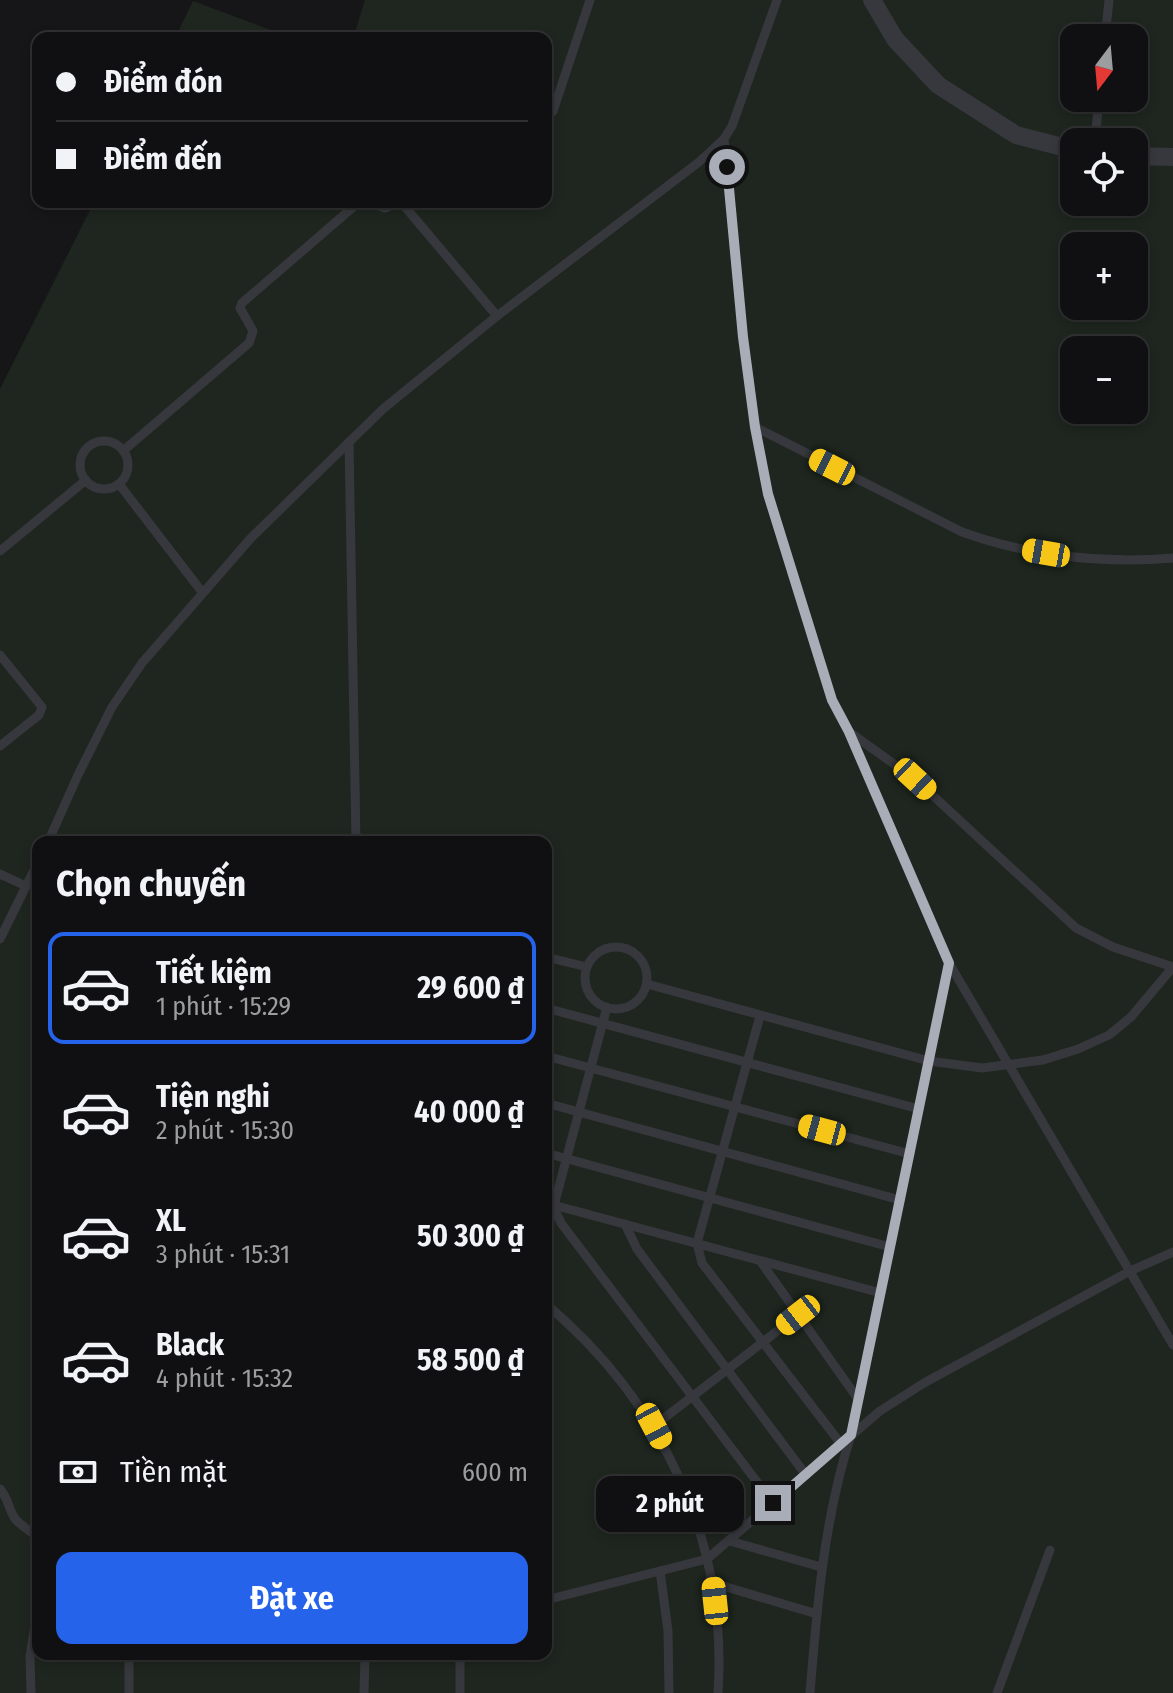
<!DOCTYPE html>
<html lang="vi">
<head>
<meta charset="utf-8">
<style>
  body { margin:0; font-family:"Fira Sans Condensed",sans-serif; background:#19191b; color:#f1f3f6; height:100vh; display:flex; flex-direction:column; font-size:30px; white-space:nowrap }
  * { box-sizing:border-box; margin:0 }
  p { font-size:26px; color:#9c9d9f }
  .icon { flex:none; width:44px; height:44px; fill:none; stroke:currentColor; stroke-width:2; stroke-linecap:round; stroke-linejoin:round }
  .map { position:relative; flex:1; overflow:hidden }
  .sheet { position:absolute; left:32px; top:836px; width:520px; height:824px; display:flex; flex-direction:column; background:#101012; border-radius:16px; box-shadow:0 4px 12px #0003,0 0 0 2px #303032 }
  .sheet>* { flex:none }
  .hud { position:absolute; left:32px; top:32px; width:520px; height:176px; border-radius:16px; box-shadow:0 4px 12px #0003,0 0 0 2px #303032; display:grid; align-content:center; height:176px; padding:0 24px; background:#101012 }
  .needle { width:52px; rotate:196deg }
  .controls { position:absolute; left:1060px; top:24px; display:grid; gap:16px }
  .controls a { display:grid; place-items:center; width:88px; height:88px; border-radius:16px; background:#101012; box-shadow:0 4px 12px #0003,0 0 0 2px #303032; font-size:40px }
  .end { position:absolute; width:36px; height:36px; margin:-18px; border:10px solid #a8adb8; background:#111; box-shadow:0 0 0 4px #111 }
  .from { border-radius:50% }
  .bubble { position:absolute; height:56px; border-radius:16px; background:#101012; box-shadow:0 4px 12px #0003,0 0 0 2px #303032; font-size:26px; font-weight:700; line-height:56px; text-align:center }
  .car { position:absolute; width:24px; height:48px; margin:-24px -12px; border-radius:10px; box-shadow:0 0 6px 2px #0007; background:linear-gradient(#f5c518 24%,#345 0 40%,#f5c518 0 76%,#345 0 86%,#f5c518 0) }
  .hud b { display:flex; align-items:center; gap:28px; height:76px; font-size:30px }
  .hud b+b { border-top:2px solid #303032 }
  .hud i { width:20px; height:20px; background:#f1f3f6 }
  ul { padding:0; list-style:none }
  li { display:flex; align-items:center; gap:24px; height:112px; margin:0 16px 12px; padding:0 8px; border:4px solid transparent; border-radius:16px }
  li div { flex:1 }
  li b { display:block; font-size:30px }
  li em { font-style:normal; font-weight:700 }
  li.selected { border-color:#2563eb }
  li>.icon { width:72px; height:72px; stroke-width:1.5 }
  h2 { padding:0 24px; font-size:36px; line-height:96px }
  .pay { display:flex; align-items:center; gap:20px; height:88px; padding:0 24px; font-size:30px }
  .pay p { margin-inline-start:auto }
  .primary-button { display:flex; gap:16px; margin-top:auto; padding:16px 24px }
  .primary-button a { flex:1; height:92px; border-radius:16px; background:#2563eb; color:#fff; font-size:32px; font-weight:700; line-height:92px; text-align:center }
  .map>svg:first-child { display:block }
  .green { fill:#1e261f; fill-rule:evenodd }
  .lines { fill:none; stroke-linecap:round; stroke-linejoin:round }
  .service { stroke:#37383d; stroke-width:9 }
  .minor { stroke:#37383d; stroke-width:18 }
  .route { stroke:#a8adb8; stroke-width:10 }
</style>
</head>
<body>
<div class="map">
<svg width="1173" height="1693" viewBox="0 0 1173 1693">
  <rect width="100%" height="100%" fill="#161618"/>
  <!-- green -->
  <g class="green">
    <path d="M 365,0 L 1173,0 L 1173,1693 L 0,1693 L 0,389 L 94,202 L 546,202 L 546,38 L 353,38 ZM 1074,38 L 1134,38 L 1134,98 L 1074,98 ZM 1074,142 L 1134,142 L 1134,202 L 1074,202 ZM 1074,246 L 1134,246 L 1134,306 L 1074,306 ZM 1074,350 L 1134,350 L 1134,410 L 1074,410 ZM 38,842 L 546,842 L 546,1654 L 38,1654 Z"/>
    <path d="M 193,1 L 292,38 L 175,38 Z"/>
  </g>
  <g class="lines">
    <!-- service -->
    <g class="service">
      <path d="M 1105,38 L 1109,0"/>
      <path d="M 546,118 L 553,111 L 590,0"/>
      <path d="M 724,139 L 743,337 L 755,427 L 768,494 L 832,700 L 849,732 L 949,963 L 1173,1345"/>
      <path d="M 1095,142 L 1099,98"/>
      <path d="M 368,202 L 385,208 L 400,202"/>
      <path d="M 401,202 L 497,316"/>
      <path d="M 755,427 L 962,532 C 1028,556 1103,564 1173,558"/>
      <circle cx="104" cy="465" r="24"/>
      <path d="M 349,442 L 356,842"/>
      <path d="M 123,451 L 249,343 L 253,331 L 240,308 L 242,303 L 359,202"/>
      <path d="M 119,484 L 202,592"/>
      <path d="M 0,551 L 86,480"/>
      <path d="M 0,655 L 42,707 L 39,715 L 0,746"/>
      <path d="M 852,734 L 915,779 L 1076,928 L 1113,947 L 1173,967"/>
      <path d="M 48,842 L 78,775 L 112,707 L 142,663 L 251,538 L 383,409 L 497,316 L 699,162 L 724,139 L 732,126 L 777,0"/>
      <path d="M 0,874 L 26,886"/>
      <path d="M 0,939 L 38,862"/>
      <circle cx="616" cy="978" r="31"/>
      <path d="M 546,957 L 587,967"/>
      <path d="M 647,984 L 929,1061 L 982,1068 L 1043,1060 L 1078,1049 L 1109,1035 L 1131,1017 L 1173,967"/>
      <path d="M 546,1008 L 919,1109"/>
      <path d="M 760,1016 L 697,1243 L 702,1263 L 841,1444"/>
      <path d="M 546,1056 L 910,1154"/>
      <path d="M 546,1103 L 900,1200"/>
      <path d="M 546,1153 L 890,1247"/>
      <path d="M 546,1203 L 881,1293"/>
      <path d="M 553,1205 L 561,1223 L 773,1503"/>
      <path d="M 625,1224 L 637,1249 L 806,1475"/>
      <path d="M 546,1235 L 607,1007"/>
      <path d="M 761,1262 L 858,1399"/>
      <path d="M 546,1304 C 662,1402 728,1540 718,1693"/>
      <path d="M 654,1426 L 798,1315"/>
      <path d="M 0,1489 C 10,1501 8,1510 16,1520 C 22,1526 31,1532 38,1537"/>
      <path d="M 730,1541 L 821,1567"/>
      <path d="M 660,1571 L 668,1631 L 669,1693"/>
      <path d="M 713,1583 L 817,1614"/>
      <path d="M 546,1600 L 707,1559 L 880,1411 L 924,1383 L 1130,1271 L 1173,1252"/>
      <path d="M 129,1654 L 129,1693"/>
      <path d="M 31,1693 L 30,1656 L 38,1607"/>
      <path d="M 364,1693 L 365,1654"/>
      <path d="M 460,1693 L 460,1654"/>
      <path d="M 810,1693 C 817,1606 824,1519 851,1435 L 949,963"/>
      <path d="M 997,1693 L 1050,1550"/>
    </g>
    <!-- minor -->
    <g class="minor">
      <path d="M 872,0 L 895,39 L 938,85 L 1016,135 L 1074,150"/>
      <path d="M 1134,156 L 1173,157"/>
    </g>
  </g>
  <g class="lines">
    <!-- route -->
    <path class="route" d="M 727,167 L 743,337 L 755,427 L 768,494 L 832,700 L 849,732 L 949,963 L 851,1435 L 773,1503"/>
  </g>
</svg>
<div class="controls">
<a><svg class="needle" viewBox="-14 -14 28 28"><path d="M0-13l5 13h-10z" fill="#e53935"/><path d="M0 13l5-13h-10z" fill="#9c9d9f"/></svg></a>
<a><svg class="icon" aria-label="locate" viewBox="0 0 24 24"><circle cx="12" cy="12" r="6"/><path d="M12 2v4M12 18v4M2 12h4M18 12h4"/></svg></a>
<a>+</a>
<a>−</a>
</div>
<i class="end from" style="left:727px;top:167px"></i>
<i class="end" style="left:773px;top:1503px"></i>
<div class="bubble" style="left:596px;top:1476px;width:148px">2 phút</div>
<i class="car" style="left:832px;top:467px;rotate:297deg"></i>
<i class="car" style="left:1046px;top:553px;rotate:280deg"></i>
<i class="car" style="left:915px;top:779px;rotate:133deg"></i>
<i class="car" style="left:822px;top:1130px;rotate:285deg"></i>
<i class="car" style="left:798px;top:1315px;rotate:232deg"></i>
<i class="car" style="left:654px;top:1426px;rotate:152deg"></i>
<i class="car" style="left:715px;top:1601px;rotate:354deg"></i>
<div class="hud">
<b><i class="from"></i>Điểm đón</b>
<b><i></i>Điểm đến</b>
</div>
<section class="sheet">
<h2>Chọn chuyến</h2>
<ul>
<li class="selected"><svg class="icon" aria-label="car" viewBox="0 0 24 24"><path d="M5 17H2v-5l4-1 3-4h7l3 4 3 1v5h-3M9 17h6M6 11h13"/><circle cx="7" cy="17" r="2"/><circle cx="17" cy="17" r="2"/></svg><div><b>Tiết kiệm</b><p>1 phút · 15:29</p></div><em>29 600 ₫</em></li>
<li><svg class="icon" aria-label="car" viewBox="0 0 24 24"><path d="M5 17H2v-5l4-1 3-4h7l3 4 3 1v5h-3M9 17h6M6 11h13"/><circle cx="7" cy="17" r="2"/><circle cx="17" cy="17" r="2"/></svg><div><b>Tiện nghi</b><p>2 phút · 15:30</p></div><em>40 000 ₫</em></li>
<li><svg class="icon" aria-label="car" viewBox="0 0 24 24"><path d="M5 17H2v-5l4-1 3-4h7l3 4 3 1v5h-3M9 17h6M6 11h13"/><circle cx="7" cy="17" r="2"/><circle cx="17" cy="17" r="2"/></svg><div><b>XL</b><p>3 phút · 15:31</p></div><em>50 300 ₫</em></li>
<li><svg class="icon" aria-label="car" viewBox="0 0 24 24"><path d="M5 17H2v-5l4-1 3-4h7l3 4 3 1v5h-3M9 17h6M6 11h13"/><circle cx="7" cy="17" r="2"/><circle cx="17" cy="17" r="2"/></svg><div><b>Black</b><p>4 phút · 15:32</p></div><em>58 500 ₫</em></li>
</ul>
<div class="pay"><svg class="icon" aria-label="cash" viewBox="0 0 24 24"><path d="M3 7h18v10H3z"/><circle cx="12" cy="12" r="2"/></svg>Tiền mặt<p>600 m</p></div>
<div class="primary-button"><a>Đặt xe</a></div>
</section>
</div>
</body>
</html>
